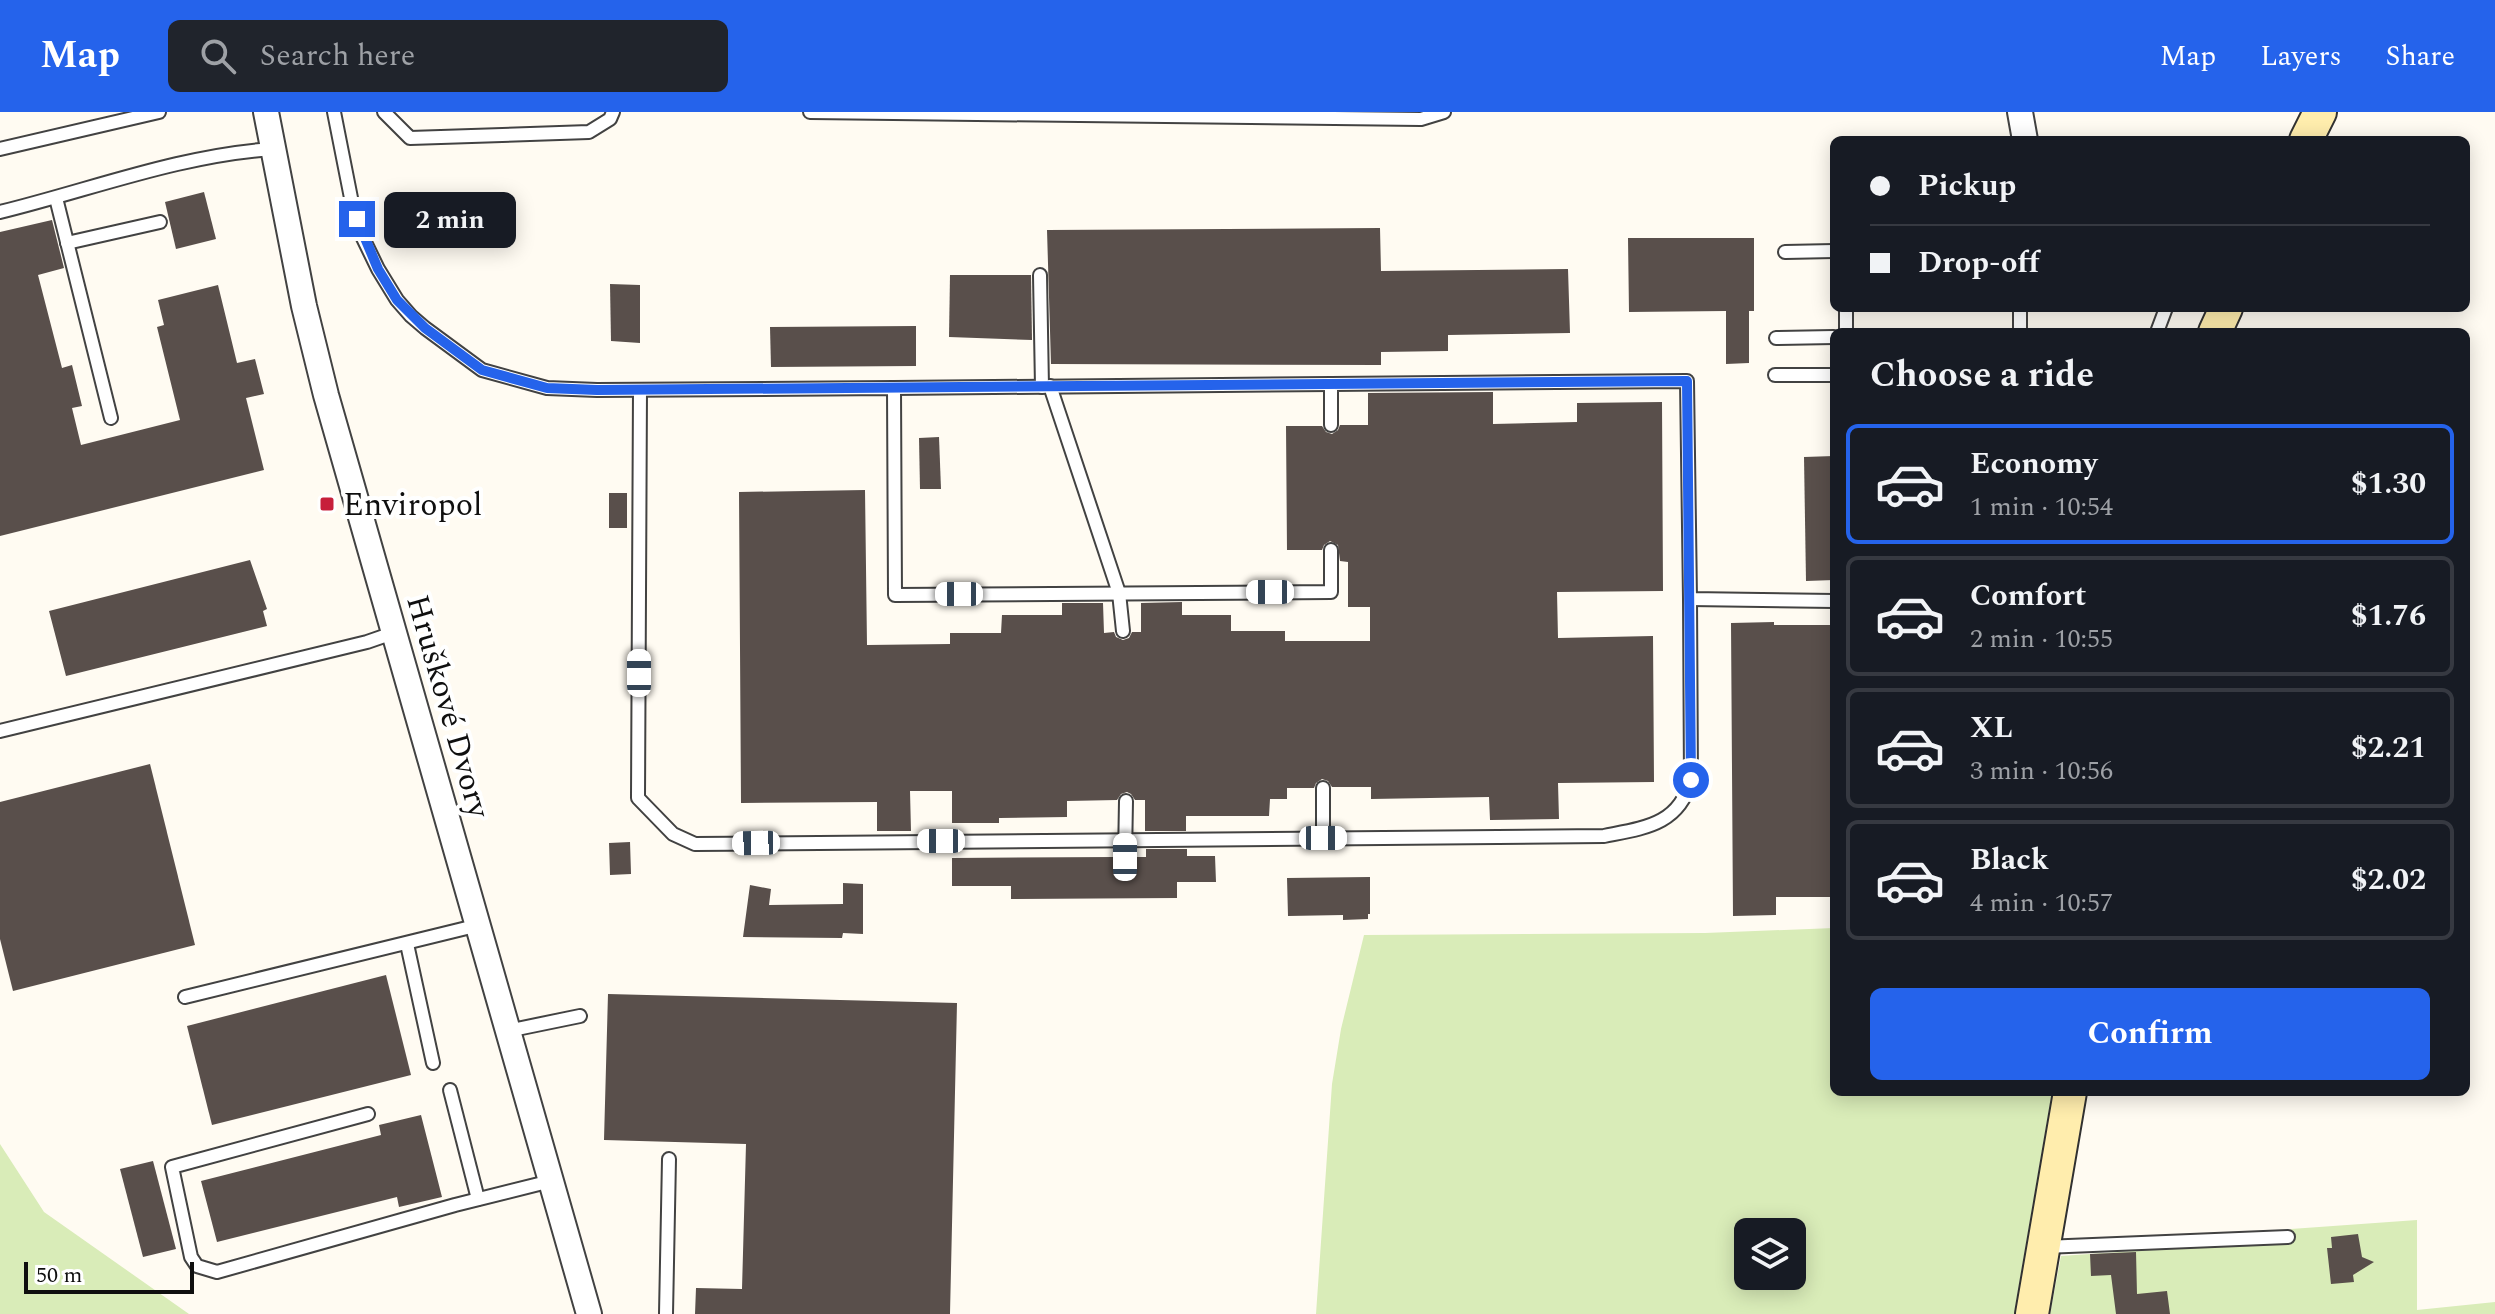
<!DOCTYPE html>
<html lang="en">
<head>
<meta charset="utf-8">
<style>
  body { margin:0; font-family:Spectral,serif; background:#20242c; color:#f1f3f6; height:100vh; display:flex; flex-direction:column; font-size:30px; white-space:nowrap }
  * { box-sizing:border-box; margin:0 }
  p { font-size:26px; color:#9ea1a6 }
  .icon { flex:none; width:44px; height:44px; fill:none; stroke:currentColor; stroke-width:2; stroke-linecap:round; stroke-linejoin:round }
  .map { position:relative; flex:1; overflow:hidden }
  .panel { position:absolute; left:1830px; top:216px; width:640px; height:768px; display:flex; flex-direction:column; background:#171b24; border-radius:12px; box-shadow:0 4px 20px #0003 }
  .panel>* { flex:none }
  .hud { position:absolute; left:1830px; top:24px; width:640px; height:176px; border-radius:12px; box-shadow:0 4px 20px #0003; display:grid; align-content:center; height:176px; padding:0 40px; background:#171b24 }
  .tools { position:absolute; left:1734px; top:1106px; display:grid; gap:16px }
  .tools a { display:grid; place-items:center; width:72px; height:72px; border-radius:12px; background:#171b24; box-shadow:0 4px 20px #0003; font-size:40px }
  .scale { position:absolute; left:24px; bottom:20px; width:170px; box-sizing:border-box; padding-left:8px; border:4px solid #0f0f0f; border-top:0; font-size:22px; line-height:28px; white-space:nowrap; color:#0f0f0f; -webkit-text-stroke:6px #fff; paint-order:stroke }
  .end { position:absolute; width:36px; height:36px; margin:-18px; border:10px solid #2563eb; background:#fff; box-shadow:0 0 0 4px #fff }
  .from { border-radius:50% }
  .bubble { position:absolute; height:56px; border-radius:12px; background:#171b24; box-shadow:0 4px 20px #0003; font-size:26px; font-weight:700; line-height:56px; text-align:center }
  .car { position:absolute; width:24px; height:48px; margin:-24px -12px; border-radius:10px; box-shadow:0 0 6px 2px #0007; background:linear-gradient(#fff 24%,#345 0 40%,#fff 0 76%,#345 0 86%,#fff 0) }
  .hud b { display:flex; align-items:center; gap:28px; height:76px; font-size:30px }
  .hud b+b { border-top:2px solid #363941 }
  .hud i { width:20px; height:20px; background:#f1f3f6 }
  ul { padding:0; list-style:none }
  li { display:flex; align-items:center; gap:24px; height:120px; margin:0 16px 12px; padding:0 24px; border:4px solid #363941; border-radius:12px }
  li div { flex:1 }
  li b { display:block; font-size:30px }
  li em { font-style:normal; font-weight:700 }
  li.current { border-color:#2563eb }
  li>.icon { width:72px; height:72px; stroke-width:1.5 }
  h2 { padding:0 40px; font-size:36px; line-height:96px }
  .button { display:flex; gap:16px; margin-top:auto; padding:16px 40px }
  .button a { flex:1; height:92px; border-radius:12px; background:#2563eb; color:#fff; font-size:32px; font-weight:700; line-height:92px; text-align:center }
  header { display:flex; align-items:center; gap:48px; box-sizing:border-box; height:112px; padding:0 40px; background:#2563eb; color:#fff }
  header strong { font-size:38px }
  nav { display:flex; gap:44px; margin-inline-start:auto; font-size:28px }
  .search { width:560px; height:72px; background:#20242c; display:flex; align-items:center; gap:20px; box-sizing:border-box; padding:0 28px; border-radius:12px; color:#9ea1a6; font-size:30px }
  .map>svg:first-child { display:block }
  .green { fill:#d9ecb8; fill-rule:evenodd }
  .building { fill:#594f4b }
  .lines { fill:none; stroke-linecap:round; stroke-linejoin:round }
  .lane-casing { stroke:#424242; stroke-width:16 }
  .street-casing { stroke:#424242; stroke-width:28 }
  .secondary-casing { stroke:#313131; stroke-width:36 }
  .lane { stroke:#fff; stroke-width:12 }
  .street { stroke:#fff; stroke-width:24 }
  .secondary { stroke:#ffedad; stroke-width:32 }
  .route { stroke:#2563eb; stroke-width:10 }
  .poi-dot { fill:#c71f3a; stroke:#fff; stroke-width:3 }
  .labels { text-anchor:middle; stroke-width:8; stroke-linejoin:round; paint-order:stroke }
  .poi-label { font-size:32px; fill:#0f0f0f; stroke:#fff; text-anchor:start }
  .street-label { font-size:32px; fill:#0f0f0f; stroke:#fff }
</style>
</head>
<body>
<header>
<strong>Map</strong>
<div class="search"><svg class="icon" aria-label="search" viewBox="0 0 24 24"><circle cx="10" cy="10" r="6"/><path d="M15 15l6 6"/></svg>Search here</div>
<nav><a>Map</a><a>Layers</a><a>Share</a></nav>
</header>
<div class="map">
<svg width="2495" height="1202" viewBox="0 0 2495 1202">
  <rect width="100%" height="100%" fill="#fffbf2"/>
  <!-- green -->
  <g class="green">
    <path d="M 1834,816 L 1834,980 L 2052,980 L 2014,1202 L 1316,1202 L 1332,972 L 1341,917 L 1364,823 L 1705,821 ZM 1792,1120 L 1792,1164 L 1748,1164 L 1748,1120 Z"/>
    <path d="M 0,1032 L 44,1100 L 189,1202 L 0,1202 Z"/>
    <path d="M 2417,1108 L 2417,1198 L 2495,1190 L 2495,1202 L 2050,1202 L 2061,1144 L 2291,1128 L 2291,1117 Z"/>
  </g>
  <!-- building -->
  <g class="building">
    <path d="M 204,80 L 216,127 L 176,137 L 165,90 Z"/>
    <path d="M 52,108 L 64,156 L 38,163 L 62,256 L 72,253 L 82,294 L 72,296 L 81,333 L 180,308 L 157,215 L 164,213 L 158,188 L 218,173 L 237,251 L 255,247 L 264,282 L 246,286 L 264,358 L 0,424 L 0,120 Z"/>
    <path d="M 1380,116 L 1381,159 L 1568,157 L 1570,221 L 1448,223 L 1448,239 L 1381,240 L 1381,253 L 1051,252 L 1047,118 Z"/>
    <path d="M 1628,126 L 1754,126 L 1754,199 L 1749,199 L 1749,251 L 1726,252 L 1726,199 L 1629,200 Z"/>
    <path d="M 950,163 L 1031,163 L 1032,228 L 949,225 Z"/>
    <path d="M 610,172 L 640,173 L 640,231 L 611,229 Z"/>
    <path d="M 916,214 L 916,254 L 771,255 L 770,215 Z"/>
    <path d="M 1493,280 L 1493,312 L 1577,310 L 1577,291 L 1662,290 L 1663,479 L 1557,480 L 1558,526 L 1653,524 L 1654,670 L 1558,671 L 1559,707 L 1490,708 L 1489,685 L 1371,687 L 1371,675 L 1332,675 L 1328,669 L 1322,667 L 1316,671 L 1314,676 L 1287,676 L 1287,687 L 1270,687 L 1269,704 L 1186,704 L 1186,719 L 1145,719 L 1145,688 L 1135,688 L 1131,682 L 1127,680 L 1121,682 L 1117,688 L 1067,689 L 1067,705 L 999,706 L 999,711 L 952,711 L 952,679 L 910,679 L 911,719 L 877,719 L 877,690 L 741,691 L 739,380 L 865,378 L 867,533 L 950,532 L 950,521 L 1001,521 L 1002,503 L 1062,503 L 1062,491 L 1103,491 L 1104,521 L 1114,520 L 1116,525 L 1123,528 L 1129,526 L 1132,520 L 1141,520 L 1141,491 L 1182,490 L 1182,503 L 1231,503 L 1231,519 L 1285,519 L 1285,529 L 1370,529 L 1370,495 L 1348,495 L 1348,450 L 1340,449 L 1338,433 L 1330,429 L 1324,433 L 1322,438 L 1287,438 L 1286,314 L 1322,314 L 1326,320 L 1332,322 L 1338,318 L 1340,313 L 1368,313 L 1368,281 Z"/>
    <path d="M 939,325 L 941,377 L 920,377 L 919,326 Z"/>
    <path d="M 1834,344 L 1834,468 L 1806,469 L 1804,345 Z"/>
    <rect x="609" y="381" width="18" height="35"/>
    <path d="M 250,448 L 267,497 L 263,499 L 267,514 L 66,564 L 49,499 Z"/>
    <path d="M 1774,510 L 1774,513 L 1834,513 L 1834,785 L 1776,785 L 1776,803 L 1733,804 L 1731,511 Z"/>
    <path d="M 150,652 L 195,833 L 13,879 L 0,827 L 0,690 Z"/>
    <path d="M 630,730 L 631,762 L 610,763 L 609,731 Z"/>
    <path d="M 1146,737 L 1187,737 L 1187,744 L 1215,744 L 1216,770 L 1177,770 L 1177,786 L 1011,787 L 1011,774 L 952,774 L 952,746 L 1116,745 L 1120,752 L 1126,754 L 1132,750 L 1134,745 L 1146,745 Z"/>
    <path d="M 1370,765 L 1370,802 L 1368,802 L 1368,807 L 1343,808 L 1343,803 L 1288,804 L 1287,766 Z"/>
    <path d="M 843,771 L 863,772 L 863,822 L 843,821 L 842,826 L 743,825 L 750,773 L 771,777 L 769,793 L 843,792 Z"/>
    <path d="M 386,863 L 411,963 L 212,1013 L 187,914 Z"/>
    <path d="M 608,882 L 957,891 L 950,1202 L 695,1202 L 696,1176 L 742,1177 L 746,1032 L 604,1028 Z"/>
    <path d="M 421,1003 L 442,1085 L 399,1095 L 397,1085 L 217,1130 L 201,1069 L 381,1023 L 379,1013 Z"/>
    <path d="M 153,1049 L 176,1137 L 143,1145 L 120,1057 Z"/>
    <path d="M 2358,1122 L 2362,1145 L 2374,1150 L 2353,1163 L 2354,1170 L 2331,1172 L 2327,1136 L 2332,1136 L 2331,1125 Z"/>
    <path d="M 2136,1140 L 2137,1182 L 2167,1179 L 2170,1202 L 2116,1202 L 2111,1163 L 2091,1164 L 2090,1142 Z"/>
  </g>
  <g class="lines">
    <defs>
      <g id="lane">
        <path d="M 334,0 L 352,91 L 362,124 L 378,157 L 397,188 L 411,204 L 425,216 L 482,258 L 547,276 L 597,278 L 894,276 L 895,483 L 1331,480 L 1331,438"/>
        <path d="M 384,0 L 410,26 L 589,20 L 610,7 L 613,0"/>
        <path d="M 810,0 L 1421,7 L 1444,0"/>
        <path d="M 0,37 L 159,0"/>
        <path d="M 56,86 L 111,306"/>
        <path d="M 0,100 C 90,78 180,43 273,37"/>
        <path d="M 67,131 L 160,110"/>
        <path d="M 1785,140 L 1834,139"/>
        <path d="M 1040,163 L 1042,275"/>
        <path d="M 1846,196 L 1846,220"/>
        <path d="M 2020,196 L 2020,220"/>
        <path d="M 2157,220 L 2166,196"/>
        <path d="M 1776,226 L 1834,225"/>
        <path d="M 1775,263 L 1834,263"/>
        <path d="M 1050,274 L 1119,481 L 1123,519"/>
        <path d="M 894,276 L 1331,272"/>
        <path d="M 640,278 L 638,686 L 673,722 L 695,732 L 1604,724 C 1644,716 1679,713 1691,668 L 1690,487"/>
        <path d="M 1331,313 L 1331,272 L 1687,269 L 1690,487 L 1834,489"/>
        <path d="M 0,619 L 367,530 L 393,521"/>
        <path d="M 1323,676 L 1323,726"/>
        <path d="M 1125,745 L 1126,689"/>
        <path d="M 407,832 L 433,951"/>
        <path d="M 185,885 L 479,813"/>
        <path d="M 507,919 L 580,904"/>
        <path d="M 450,978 L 478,1087"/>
        <path d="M 368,1002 L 172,1055 L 191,1145 L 197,1154 L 217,1160 L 455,1093 L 551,1069"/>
        <path d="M 2044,1135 L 2288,1125"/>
        <path d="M 666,1202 L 669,1047"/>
      </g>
      <g id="street">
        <path d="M 266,0 L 304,194 L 326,283 L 589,1202"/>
        <path d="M 2020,0 L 2025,28"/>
      </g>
      <g id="secondary">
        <path d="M 2306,28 L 2320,0"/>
        <path d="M 2215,220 L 2226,196"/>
        <path d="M 2032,1202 L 2070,980"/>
      </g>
    </defs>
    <!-- lane casing -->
    <use href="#lane" class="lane-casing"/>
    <!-- street casing -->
    <use href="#street" class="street-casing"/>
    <!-- secondary casing -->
    <use href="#secondary" class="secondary-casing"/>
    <!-- lane -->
    <use href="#lane" class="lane"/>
    <!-- street -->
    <use href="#street" class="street"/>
    <!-- secondary -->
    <use href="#secondary" class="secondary"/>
  </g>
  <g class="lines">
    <!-- route -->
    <path class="route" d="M 357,107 L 378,157 L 397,188 L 425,216 L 482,258 L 547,276 L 597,278 L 1687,269 L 1691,668"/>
  </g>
  <!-- markers -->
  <rect class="poi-dot" x="319" y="384" width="16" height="16" rx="4"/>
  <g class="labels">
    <!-- poi labels -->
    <g class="poi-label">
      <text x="343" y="403">Enviropol</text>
    </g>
    <!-- street labels -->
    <g class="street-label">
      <text transform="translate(449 594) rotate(74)" y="11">Hruškové Dvory</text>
    </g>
  </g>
</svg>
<div class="tools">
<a><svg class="icon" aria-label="layers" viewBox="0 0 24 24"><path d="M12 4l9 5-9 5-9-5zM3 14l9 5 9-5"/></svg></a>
</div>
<div class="scale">50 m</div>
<i class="end from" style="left:1691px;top:668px"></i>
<i class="end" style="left:357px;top:107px"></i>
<div class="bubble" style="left:384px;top:80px;width:132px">2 min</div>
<i class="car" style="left:1270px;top:480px;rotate:270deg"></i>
<i class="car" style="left:959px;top:482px;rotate:270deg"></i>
<i class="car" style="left:639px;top:561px;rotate:0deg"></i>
<i class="car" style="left:1323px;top:726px;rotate:90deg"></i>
<i class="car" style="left:941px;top:729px;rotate:270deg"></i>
<i class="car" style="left:756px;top:731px;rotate:269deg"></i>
<i class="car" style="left:1125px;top:745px;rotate:0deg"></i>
<div class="hud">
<b><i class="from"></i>Pickup</b>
<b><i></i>Drop-off</b>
</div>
<section class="panel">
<h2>Choose a ride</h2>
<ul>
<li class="current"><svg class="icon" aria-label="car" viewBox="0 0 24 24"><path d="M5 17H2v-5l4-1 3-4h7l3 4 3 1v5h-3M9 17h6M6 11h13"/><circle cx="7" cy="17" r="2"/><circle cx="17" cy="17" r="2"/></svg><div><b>Economy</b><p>1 min · 10:54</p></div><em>$1.30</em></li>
<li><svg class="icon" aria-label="car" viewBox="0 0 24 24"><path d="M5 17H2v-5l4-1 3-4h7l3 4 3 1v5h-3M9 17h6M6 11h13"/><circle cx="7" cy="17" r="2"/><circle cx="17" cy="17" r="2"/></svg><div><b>Comfort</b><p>2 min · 10:55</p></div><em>$1.76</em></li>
<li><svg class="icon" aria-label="car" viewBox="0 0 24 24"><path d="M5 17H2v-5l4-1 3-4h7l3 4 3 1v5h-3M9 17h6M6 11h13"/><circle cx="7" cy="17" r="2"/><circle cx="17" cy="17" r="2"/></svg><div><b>XL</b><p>3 min · 10:56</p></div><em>$2.21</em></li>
<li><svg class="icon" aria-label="car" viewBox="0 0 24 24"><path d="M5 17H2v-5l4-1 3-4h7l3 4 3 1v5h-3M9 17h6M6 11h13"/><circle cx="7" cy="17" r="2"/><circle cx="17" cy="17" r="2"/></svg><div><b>Black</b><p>4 min · 10:57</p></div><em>$2.02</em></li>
</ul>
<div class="button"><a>Confirm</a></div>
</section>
</div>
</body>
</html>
